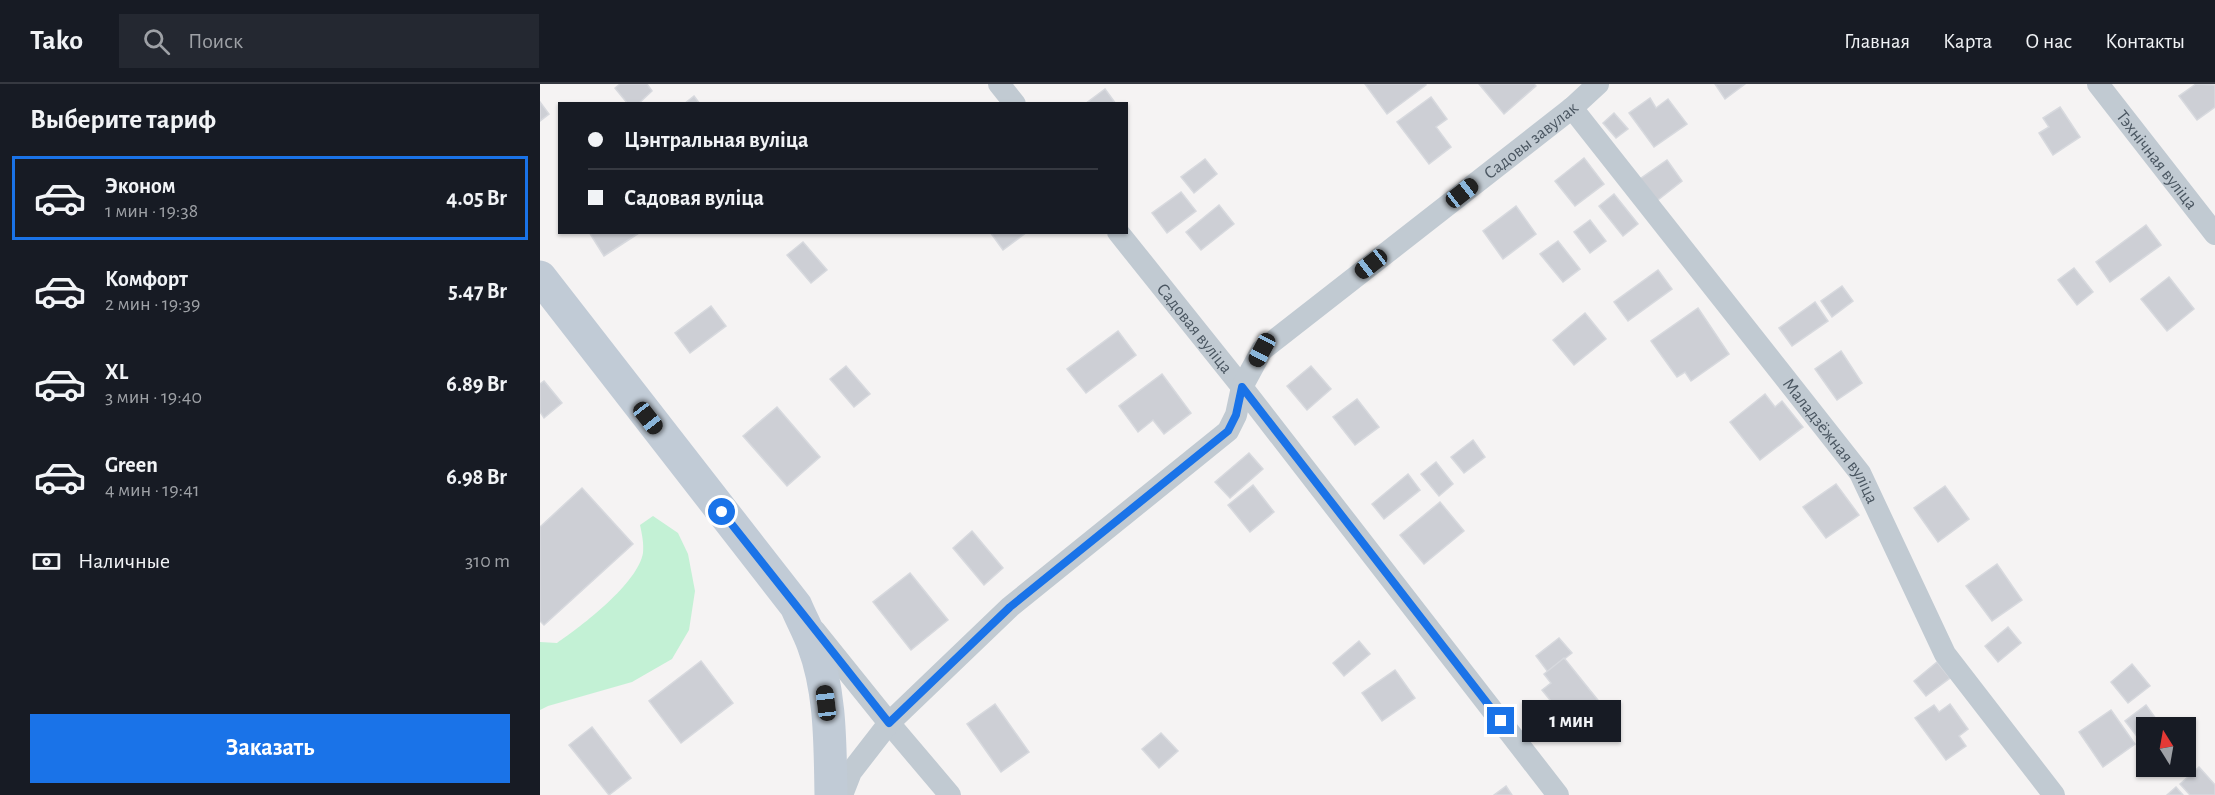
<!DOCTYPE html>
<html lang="ru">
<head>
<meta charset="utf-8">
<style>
  body { margin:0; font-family:"Alegreya Sans",sans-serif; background:#242831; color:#f1f3f6; height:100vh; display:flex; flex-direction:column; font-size:22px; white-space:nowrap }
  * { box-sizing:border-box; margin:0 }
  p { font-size:20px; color:#9ea1a6 }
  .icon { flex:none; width:33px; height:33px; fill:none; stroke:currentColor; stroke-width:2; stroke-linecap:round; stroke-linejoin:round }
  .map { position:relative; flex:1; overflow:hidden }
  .drawer { display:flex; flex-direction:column; background:#171b24; width:540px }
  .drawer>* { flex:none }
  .top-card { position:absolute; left:18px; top:18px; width:570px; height:132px; border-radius:0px; box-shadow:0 2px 4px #0004; display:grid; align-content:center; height:132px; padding:0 30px; background:#171b24 }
  .needle { width:39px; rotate:349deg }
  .buttons { position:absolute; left:1596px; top:633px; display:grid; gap:12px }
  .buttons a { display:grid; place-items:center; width:60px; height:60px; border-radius:0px; background:#171b24; box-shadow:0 2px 4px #0004; font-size:30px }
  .end { position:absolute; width:27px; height:27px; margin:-14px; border:8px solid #1a73e8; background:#fff; box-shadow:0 0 0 3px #fff }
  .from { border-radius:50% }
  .bubble { position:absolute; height:42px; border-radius:0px; background:#171b24; box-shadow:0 2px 4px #0004; font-size:20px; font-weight:700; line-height:42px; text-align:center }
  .car { position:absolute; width:18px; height:36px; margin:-18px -9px; border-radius:8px; box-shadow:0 0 4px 2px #0007; background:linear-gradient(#222 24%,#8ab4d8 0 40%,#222 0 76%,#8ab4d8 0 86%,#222 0) }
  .top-card b { display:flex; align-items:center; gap:21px; height:57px; font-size:22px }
  .top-card b+b { border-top:2px solid #363941 }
  .top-card i { width:15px; height:15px; background:#f1f3f6 }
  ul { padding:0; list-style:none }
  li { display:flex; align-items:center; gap:18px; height:84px; margin:0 12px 9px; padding:0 18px; border:3px solid transparent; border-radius:0px }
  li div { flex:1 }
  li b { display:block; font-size:22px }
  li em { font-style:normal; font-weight:700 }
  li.on { border-color:#1a73e8 }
  li>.icon { width:54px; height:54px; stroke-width:1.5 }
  h2 { padding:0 30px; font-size:27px; line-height:72px }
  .pay { display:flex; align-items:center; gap:15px; height:66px; padding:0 30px; font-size:22px }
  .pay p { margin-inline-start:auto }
  .button { display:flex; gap:12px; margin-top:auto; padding:12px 30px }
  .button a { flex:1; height:69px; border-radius:0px; background:#1a73e8; color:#fff; font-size:24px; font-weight:700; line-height:69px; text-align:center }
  header { display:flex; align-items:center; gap:36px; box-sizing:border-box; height:84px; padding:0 30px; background:#171b24; border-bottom:2px solid #363941 }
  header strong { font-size:28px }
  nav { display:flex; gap:33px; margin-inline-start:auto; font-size:21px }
  .search { width:420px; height:54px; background:#242831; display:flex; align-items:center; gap:15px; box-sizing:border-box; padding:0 21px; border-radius:0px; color:#9ea1a6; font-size:22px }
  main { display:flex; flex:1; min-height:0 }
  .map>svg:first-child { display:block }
  .green { fill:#c3f1d5 }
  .building { fill:#cdcfd5; stroke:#d7d9de; stroke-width:1.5 }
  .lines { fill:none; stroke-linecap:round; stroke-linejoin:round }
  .minor { stroke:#c1cad2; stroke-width:22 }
  .secondary { stroke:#c1cbd6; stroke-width:33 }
  .route { stroke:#1a73e8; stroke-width:8 }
  .labels { text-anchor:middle; stroke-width:6; stroke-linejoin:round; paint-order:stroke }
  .street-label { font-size:18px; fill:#4a5661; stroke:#fff }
</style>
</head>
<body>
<header>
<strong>Tako</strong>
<div class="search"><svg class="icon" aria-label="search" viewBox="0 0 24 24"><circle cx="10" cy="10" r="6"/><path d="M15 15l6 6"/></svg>Поиск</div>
<nav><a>Главная</a><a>Карта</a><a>О нас</a><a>Контакты</a></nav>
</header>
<main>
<section class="drawer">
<h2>Выберите тариф</h2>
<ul>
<li class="on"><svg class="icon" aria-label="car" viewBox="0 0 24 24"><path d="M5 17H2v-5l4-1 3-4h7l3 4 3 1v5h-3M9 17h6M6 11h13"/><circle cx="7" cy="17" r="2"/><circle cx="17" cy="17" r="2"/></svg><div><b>Эконом</b><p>1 мин · 19:38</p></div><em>4.05 Br</em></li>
<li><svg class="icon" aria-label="car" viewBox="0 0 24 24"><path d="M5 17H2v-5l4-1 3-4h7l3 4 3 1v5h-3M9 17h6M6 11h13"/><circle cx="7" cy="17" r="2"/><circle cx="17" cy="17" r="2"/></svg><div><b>Комфорт</b><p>2 мин · 19:39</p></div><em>5.47 Br</em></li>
<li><svg class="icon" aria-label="car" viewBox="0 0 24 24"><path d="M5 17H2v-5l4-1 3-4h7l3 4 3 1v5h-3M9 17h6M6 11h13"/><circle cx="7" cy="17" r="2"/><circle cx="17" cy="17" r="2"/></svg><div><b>XL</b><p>3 мин · 19:40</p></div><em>6.89 Br</em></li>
<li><svg class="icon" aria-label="car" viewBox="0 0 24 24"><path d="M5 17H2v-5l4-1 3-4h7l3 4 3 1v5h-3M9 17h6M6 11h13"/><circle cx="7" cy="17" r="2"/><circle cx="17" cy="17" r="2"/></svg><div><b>Green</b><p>4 мин · 19:41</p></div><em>6.98 Br</em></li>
</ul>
<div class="pay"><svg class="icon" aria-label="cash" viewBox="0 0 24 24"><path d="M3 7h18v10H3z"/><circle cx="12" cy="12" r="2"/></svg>Наличные<p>310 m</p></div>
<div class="button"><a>Заказать</a></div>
</section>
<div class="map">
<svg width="1675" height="711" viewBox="0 0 1675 711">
  <rect width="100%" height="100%" fill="#f5f3f3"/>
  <!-- green -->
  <path class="green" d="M 113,432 L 138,449 L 148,470 L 155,507 L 149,546 L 132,575 L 92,598 L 8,622 L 0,626 L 0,558 L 17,559 C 42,542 98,499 103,469 C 104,460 102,450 100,441 Z"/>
  <!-- building -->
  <g class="building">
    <path d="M 80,0 L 107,0 L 112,7 L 98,20 L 88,20 L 75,4 Z"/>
    <path d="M 825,0 L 885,0 L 886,1 L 847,30 Z"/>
    <path d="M 939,0 L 994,0 L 996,2 L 964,30 Z"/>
    <path d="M 1175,0 L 1205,0 L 1185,15 Z"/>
    <path d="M 1656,0 L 1675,1 L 1675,23 L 1657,36 L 1639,12 Z"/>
    <path d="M 565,5 L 576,20 L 545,20 Z"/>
    <path d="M 154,12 L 160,20 L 144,20 Z"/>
    <path d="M 891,13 L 907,35 L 896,43 L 911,63 L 889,80 L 857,38 Z"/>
    <path d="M 1110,14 L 1116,24 L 1128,15 L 1147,40 L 1114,63 L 1089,29 Z"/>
    <path d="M 0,18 L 9,30 L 0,37 Z"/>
    <path d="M 1520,23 L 1540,53 L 1513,71 L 1499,49 L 1509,43 L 1503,34 Z"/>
    <path d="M 1074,29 L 1088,45 L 1076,54 L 1063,39 Z"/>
    <path d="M 1044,74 L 1064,100 L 1035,122 L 1015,97 Z"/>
    <path d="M 665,75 L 677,90 L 654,109 L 641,93 Z"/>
    <path d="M 1127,76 L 1142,97 L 1114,119 L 1097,97 Z"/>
    <path d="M 641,108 L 656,127 L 627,149 L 612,129 Z"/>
    <path d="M 1074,110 L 1098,140 L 1083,152 L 1059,122 Z"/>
    <path d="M 679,121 L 694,140 L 661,166 L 646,148 Z"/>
    <path d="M 976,122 L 996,150 L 963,175 L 943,147 Z"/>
    <path d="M 1050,136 L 1066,157 L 1050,169 L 1034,148 Z"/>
    <path d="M 1606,141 L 1621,161 L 1570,198 L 1556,178 Z"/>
    <path d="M 49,148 L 99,148 L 99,149 L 64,172 Z"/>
    <path d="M 450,148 L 487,148 L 463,166 Z"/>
    <path d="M 1018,157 L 1040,185 L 1023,198 L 1000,170 Z"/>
    <path d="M 263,158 L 287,186 L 271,199 L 247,171 Z"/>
    <path d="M 1534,184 L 1553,208 L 1537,221 L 1518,196 Z"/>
    <path d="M 1118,186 L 1132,205 L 1088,237 L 1074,218 Z"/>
    <path d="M 1629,193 L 1654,225 L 1627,247 L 1601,215 Z"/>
    <path d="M 1302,202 L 1313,217 L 1292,233 L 1281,217 Z"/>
    <path d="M 1275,218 L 1288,237 L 1252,262 L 1239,244 Z"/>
    <path d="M 171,222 L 186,242 L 150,269 L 135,249 Z"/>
    <path d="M 1158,224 L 1189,270 L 1151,297 L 1145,288 L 1137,293 L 1111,257 Z"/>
    <path d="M 1045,229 L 1066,255 L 1034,281 L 1013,256 Z"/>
    <path d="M 578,247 L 596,271 L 546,309 L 527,285 Z"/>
    <path d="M 1301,267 L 1322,299 L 1297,316 L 1275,285 Z"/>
    <path d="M 306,282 L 330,310 L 314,323 L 290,295 Z"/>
    <path d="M 771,282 L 791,305 L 767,326 L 747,302 Z"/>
    <path d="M 622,290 L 651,329 L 624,350 L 613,336 L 598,348 L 579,322 Z"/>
    <path d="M 4,297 L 22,319 L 4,334 L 0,328 L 0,300 Z"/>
    <path d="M 1225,310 L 1235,323 L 1242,317 L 1263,343 L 1220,376 L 1190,338 Z"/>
    <path d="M 817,315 L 839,343 L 815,361 L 793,333 Z"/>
    <path d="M 237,323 L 280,373 L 247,402 L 203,352 Z"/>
    <path d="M 933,356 L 945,373 L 924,389 L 911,373 Z"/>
    <path d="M 709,369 L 723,385 L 690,414 L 675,398 Z"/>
    <path d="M 896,378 L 913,400 L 899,412 L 881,390 Z"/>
    <path d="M 868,390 L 880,406 L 844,435 L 832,420 Z"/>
    <path d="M 1296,400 L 1319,431 L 1286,454 L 1263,423 Z"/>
    <path d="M 713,401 L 734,428 L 710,448 L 688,421 Z"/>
    <path d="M 1405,402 L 1429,435 L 1398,458 L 1374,424 Z"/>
    <path d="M 42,404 L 93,460 L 4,541 L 0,537 L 0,443 Z"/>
    <path d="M 900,418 L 924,447 L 884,480 L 860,451 Z"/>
    <path d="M 432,447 L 463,484 L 444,501 L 413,464 Z"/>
    <path d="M 1457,480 L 1482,516 L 1452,537 L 1426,502 Z"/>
    <path d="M 370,489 L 408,536 L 371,566 L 333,518 Z"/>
    <path d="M 1468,543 L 1481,559 L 1458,578 L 1445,562 Z"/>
    <path d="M 1019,554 L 1032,569 L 1008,588 L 996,572 Z"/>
    <path d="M 819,557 L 830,570 L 804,592 L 793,579 Z"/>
    <path d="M 1024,574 L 1061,620 L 1032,643 L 1002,606 L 1011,599 L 1004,590 Z"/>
    <path d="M 161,577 L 193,619 L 141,659 L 109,617 Z"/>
    <path d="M 1397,578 L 1410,594 L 1386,612 L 1374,597 Z"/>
    <path d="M 1592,580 L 1610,602 L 1588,619 L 1571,598 Z"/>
    <path d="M 855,586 L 875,614 L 842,637 L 822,609 Z"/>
    <path d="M 455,620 L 489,668 L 461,688 L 427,640 Z"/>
    <path d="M 1410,620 L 1428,645 L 1419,652 L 1426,662 L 1406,676 L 1375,634 L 1394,621 L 1399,628 Z"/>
    <path d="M 1606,621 L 1619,639 L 1613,644 L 1606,644 L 1606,649 L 1599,655 L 1585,637 Z"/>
    <path d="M 1571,626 L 1595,660 L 1563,683 L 1539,648 Z"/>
    <path d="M 52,643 L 91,694 L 69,711 L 29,661 Z"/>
    <path d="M 621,649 L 638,667 L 619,684 L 602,665 Z"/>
    <path d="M 1659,683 L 1675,701 L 1675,711 L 1650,711 L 1640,700 Z"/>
    <path d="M 966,702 L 972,711 L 954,711 Z"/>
    <path d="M 1636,703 L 1643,711 L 1627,711 Z"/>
  </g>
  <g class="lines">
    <!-- minor -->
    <g class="minor">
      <path d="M 459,0 L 475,20"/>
      <path id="s1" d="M 1558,0 L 1675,150"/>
      <path id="s2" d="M 1032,24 L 1320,389 L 1405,570 L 1514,711"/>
      <path id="s3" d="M 578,148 L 702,303 L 1018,711"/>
      <path d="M 275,547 L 349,639 L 410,711"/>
      <path id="s4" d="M 302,711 L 311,688 L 349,639 L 470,523 L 688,347 L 696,331 L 702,303 L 722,266 L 1032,24 L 1058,0"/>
    </g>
    <!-- secondary -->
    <path class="secondary" d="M 0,193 L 256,522 C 261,534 268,547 273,560 C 291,607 290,661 291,711"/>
  </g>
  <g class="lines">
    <!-- route -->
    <path class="route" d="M 182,428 L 349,639 L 470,523 L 688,347 L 696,331 L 702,303 L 961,637"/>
  </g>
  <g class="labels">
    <!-- street labels -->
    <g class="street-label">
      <text dy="6" stroke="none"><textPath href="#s4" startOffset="964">Садовы завулак</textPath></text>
      <text dy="6" stroke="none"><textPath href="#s1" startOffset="96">Тэхнічная вуліца</textPath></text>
      <text dy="6" stroke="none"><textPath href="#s3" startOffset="123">Садовая вуліца</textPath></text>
      <text dy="6" stroke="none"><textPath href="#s2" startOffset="422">Маладзёжная вуліца</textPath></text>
    </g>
  </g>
</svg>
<div class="buttons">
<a><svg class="needle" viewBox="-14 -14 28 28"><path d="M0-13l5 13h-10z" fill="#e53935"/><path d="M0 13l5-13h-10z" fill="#9ea1a6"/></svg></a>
</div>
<i class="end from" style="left:182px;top:428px"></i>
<i class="end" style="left:961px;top:637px"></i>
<div class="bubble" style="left:982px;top:616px;width:99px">1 мин</div>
<i class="car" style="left:922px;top:109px;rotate:52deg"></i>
<i class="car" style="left:831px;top:180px;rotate:232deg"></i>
<i class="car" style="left:722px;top:266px;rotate:208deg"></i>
<i class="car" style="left:108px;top:334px;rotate:142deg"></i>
<i class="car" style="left:286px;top:619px;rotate:353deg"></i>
<div class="top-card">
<b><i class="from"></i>Цэнтральная вуліца</b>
<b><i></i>Садовая вуліца</b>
</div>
</div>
</main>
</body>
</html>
